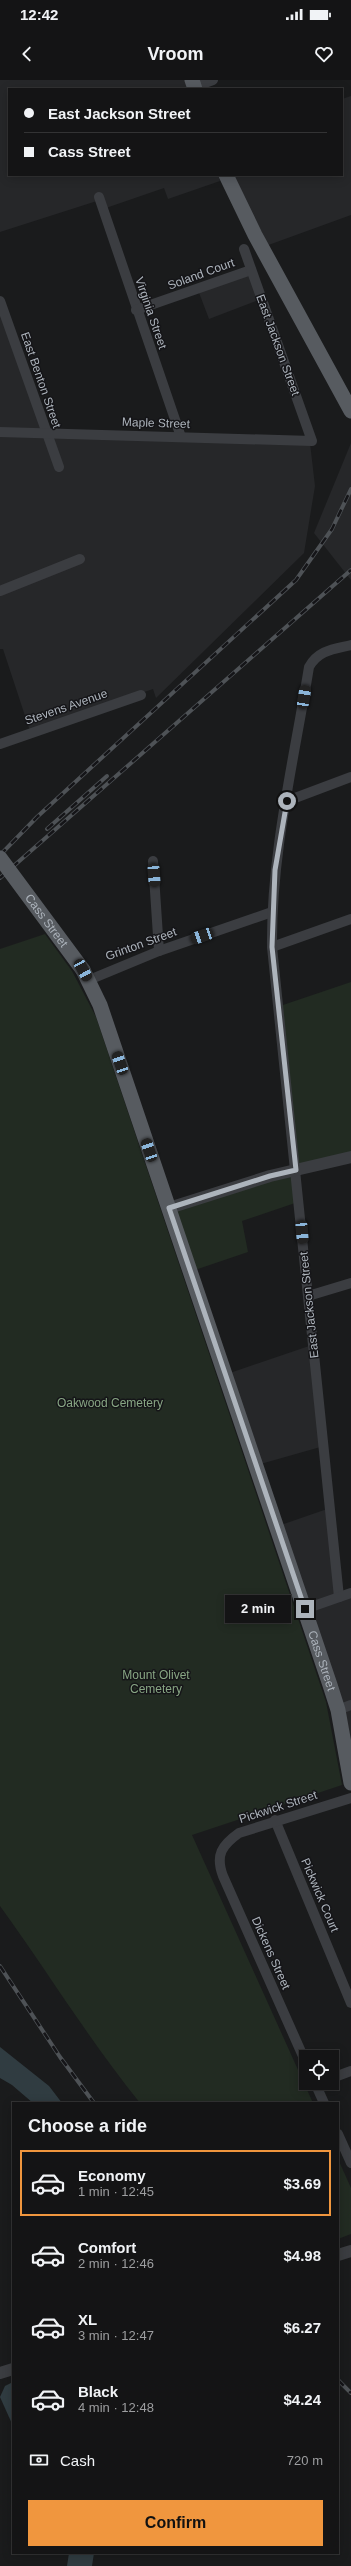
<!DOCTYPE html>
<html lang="en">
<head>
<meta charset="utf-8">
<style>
  body { margin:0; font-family:Helvetica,sans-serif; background:#1d1d1e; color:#f1f3f6; height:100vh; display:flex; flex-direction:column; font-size:15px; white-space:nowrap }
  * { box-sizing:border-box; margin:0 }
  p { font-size:13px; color:#9d9ea0 }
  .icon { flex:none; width:22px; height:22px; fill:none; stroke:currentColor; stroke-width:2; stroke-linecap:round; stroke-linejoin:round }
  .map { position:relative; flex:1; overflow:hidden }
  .sheet { position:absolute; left:12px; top:2022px; width:327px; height:452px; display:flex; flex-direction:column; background:#141415; border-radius:0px; box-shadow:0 2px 10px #0003,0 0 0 1px #333334 }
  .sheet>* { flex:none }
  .guide { position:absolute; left:8px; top:8px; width:335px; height:88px; border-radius:0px; box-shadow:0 2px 10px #0003,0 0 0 1px #333334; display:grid; align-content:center; height:88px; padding:0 16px; background:#141415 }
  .fabs { position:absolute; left:299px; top:1970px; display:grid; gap:8px }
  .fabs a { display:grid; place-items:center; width:40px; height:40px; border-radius:0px; background:#141415; box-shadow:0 2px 10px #0003,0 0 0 1px #333334; font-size:20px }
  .end { position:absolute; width:18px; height:18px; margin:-9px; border:5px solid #adb4bc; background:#111; box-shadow:0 0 0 2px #111 }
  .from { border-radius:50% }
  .bubble { position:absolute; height:28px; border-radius:0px; background:#141415; box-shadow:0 2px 10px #0003,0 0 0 1px #333334; font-size:13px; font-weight:700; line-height:28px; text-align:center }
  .car { position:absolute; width:12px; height:24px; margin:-12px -6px; border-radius:5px; box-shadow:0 0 3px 1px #0007; background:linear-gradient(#222 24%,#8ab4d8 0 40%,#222 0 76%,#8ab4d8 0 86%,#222 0) }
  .guide b { display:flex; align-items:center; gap:14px; height:38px; font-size:15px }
  .guide b+b { border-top:1px solid #333334 }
  .guide i { width:10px; height:10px; background:#f1f3f6 }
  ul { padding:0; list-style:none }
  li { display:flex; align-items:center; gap:12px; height:66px; margin:0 8px 6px; padding:0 8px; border:2px solid transparent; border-radius:0px }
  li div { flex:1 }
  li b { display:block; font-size:15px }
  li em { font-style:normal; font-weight:700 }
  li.current { border-color:#f0963e }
  li>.icon { width:36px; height:36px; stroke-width:1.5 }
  h2 { padding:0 16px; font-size:18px; line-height:48px }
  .pay { display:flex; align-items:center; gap:10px; height:44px; padding:0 16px; font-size:15px }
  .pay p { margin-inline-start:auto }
  .action { display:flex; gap:8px; margin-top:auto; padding:8px 16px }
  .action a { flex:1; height:46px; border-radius:0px; background:#f0963e; color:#111; font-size:16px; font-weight:700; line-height:46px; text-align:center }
  .status { display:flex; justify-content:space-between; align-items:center; height:28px; padding:0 20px; background:#141415; direction:ltr }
  .status svg { height:11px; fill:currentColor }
  header { display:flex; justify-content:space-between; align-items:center; height:52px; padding:0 16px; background:#141415; font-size:18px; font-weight:700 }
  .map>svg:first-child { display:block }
  .built { fill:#262729 }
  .green { fill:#222b22 }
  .water { fill:#303c41 }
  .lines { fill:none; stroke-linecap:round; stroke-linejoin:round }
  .minor { stroke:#3b3d41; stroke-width:10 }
  .tertiary { stroke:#3b3d41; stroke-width:12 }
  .primary { stroke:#575b60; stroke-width:15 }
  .rail-casing { stroke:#4e5256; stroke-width:4 }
  .rail { stroke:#151518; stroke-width:2.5; stroke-dasharray:8; stroke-linecap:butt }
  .primary-bridge { stroke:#575b60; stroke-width:15 }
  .route { stroke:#adb4bc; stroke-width:5 }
  .labels { text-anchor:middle; stroke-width:3; stroke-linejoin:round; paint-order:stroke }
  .street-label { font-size:12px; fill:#adb4bc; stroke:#151518 }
  .park-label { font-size:12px; fill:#88a684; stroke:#151518 }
</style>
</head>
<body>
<div class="status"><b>12:42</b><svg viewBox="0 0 49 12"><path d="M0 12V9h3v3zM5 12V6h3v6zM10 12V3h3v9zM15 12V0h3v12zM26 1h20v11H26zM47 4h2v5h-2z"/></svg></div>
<header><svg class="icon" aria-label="back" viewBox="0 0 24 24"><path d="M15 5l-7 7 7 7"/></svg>Vroom<svg class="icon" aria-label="heart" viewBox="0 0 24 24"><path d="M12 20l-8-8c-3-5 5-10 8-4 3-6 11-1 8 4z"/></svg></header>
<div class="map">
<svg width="351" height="2486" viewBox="0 0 351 2486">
  <rect width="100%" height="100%" fill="#1a1b1c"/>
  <!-- built -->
  <g class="built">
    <path d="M 0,0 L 191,0 L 194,9 L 9,9 L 9,95 L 218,95 L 220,101 L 168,119 L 164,108 L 103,129 L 100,120 L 0,152 Z"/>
    <path d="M 351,16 L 351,135 L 263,167 L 227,95 L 342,95 L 342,19 Z"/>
    <path d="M 250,190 L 261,219 L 209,239 L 198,210 Z"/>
    <path d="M 0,224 L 45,353 L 0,351 Z"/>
    <path d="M 0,353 L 310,363 L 315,406 L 304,473 L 156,618 L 153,609 L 30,651 L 3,569 L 0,569 Z"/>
    <path d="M 351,363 L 351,500 L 314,453 Z"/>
    <path d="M 312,1265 L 324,1366 L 257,1385 L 227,1294 Z"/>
    <path d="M 330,1428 L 339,1517 L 305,1528 L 278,1446 Z"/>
    <path d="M 351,1513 L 351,1696 L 305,1529 Z"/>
  </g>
  <!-- green -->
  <g class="green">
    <path d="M 45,854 L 72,891 L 96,937 L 326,1622 L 342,1705 L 192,1755 L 313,2023 L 140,2023 C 89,1960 48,1892 0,1826 L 0,869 Z"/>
    <path d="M 351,902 L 351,1077 L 296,1089 L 280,926 Z"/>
    <path d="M 295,1091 L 298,1122 L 242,1141 L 248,1172 L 192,1191 L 171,1128 Z"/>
    <path d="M 338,2079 L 351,2108 L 351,2154 L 338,2159 Z"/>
  </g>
  <!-- water -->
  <g class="water">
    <path d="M 0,1967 L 49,2006 L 62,2023 L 33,2023 L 12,2005 L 0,1998 Z"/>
    <path d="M 13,2302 L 13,2346 L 0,2317 L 5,2306 Z"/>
    <path d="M 69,2473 L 94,2473 L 92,2486 L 67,2486 Z"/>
  </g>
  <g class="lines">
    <!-- minor -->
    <g class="minor">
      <path d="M 194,7 L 213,0"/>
      <path d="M 99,117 L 181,357"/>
      <path d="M 0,221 L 59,387"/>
      <path d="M 136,230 L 251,190"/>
      <path d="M 0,352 L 312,361 L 244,169"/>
      <path d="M 0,511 L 80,479"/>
      <path d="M 0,664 L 141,615"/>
      <path d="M 287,721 L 351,697"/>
      <path d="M 153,781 L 159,871"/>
      <path d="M 272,867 L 351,839"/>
      <path d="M 89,900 L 159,871 L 272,832"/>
      <path d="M 308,1216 L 351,1203"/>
      <path d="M 339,1517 L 272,867 C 271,773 294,680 309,587 C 318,570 334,569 351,565"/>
      <path d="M 305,1529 L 351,1513"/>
      <path d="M 338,1630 L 351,1625"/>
      <path d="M 275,1740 L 351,1923"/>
      <path d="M 306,1983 L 223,1796 C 215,1775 222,1765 239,1753 L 351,1718"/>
      <path d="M 332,1998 L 351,1991"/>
      <path d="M 315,2003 L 324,2023"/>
      <path d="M 338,2054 L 351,2083"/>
    </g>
    <!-- tertiary -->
    <g class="tertiary">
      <path d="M 169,1128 L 270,1096 L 351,1077"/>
      <path d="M 338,2175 L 351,2171"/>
      <path d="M 0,2293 L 13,2289"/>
    </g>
    <!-- primary -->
    <g class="primary">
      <path d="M 192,0 L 195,9"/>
      <path d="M 226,95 L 255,155 L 351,331"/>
      <path id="s1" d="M 83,890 L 100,925 L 330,1605 L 338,1630 L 351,1703"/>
    </g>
    <defs>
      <g id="rail">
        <path d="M 47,749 L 107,696"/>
        <path d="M 0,775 L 37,737 L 296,500 L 332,449 L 351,409"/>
        <path d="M 0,798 L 351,490"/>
        <path d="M 0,1886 L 60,1977 L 94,2023"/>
        <path d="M 338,2300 L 351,2313"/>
      </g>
    </defs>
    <!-- rail casing -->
    <use href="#rail" class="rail-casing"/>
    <!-- rail -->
    <use href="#rail" class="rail"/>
    <!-- primary-bridge -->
    <path class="primary-bridge" id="s2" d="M 0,778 L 83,890"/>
  </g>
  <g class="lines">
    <!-- route -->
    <path class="route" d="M 287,721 L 275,790 L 272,867 L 296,1090 L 270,1096 L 169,1128 L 305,1529"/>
  </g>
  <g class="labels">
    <!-- street labels -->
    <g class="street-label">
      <text transform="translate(201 194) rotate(-20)" y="4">Soland Court</text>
      <text transform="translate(151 233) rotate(71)" y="4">Virginia Street</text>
      <text transform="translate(278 265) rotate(70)" y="4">East Jackson Street</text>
      <text transform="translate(41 300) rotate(71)" y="4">East Benton Street</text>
      <text transform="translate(156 343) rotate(2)" y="4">Maple Street</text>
      <text transform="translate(66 627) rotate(-19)" y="4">Stevens Avenue</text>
      <text dy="4" stroke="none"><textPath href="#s2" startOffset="78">Cass Street</textPath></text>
      <text transform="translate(141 864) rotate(-20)" y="4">Grinton Street</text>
      <text transform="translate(309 1225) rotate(-96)" y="4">East Jackson Street</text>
      <text dy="4" stroke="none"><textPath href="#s1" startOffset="731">Cass Street</textPath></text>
      <text transform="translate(278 1727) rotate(-18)" y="4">Pickwick Street</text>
      <text transform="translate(320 1815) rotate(67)" y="4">Pickwick Court</text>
      <text transform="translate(271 1873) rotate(66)" y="4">Dickens Street</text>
    </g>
    <!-- park labels -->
    <g class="park-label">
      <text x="110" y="1327">Oakwood Cemetery</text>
      <text x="156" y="1599">Mount Olivet<tspan x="156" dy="14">Cemetery</tspan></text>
    </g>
  </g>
</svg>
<div class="fabs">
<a><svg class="icon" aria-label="locate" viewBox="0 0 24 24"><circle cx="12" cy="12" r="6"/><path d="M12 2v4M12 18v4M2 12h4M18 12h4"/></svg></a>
</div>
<i class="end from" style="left:287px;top:721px"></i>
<i class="end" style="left:305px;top:1529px"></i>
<div class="bubble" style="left:225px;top:1515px;width:66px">2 min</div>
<i class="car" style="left:304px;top:617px;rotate:9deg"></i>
<i class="car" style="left:154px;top:795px;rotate:176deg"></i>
<i class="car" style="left:202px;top:856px;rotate:251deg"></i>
<i class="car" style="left:83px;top:890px;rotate:151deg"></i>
<i class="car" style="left:120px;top:983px;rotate:341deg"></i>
<i class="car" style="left:149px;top:1070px;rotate:341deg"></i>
<i class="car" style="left:302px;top:1152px;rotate:175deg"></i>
<div class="guide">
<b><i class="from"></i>East Jackson Street</b>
<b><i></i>Cass Street</b>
</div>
<section class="sheet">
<h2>Choose a ride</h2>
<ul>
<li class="current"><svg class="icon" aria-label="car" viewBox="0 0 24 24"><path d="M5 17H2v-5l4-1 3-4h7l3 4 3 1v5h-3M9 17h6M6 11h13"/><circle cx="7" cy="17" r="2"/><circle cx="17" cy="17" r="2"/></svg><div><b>Economy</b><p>1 min · 12:45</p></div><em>$3.69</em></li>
<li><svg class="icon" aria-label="car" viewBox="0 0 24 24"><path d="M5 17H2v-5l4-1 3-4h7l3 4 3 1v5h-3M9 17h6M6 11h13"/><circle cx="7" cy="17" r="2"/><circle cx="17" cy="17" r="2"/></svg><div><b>Comfort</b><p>2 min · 12:46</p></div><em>$4.98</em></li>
<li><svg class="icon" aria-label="car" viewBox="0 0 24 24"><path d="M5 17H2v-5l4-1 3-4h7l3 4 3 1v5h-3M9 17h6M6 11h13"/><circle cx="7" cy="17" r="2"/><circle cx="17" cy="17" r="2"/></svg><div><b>XL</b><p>3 min · 12:47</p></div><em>$6.27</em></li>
<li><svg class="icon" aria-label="car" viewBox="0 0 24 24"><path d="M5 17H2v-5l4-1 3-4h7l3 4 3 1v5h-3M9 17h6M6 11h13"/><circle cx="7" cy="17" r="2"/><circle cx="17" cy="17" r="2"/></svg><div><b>Black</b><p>4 min · 12:48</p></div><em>$4.24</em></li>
</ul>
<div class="pay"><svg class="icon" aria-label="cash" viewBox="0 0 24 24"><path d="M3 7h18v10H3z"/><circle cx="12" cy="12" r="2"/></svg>Cash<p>720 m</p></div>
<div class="action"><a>Confirm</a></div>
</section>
</div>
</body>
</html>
